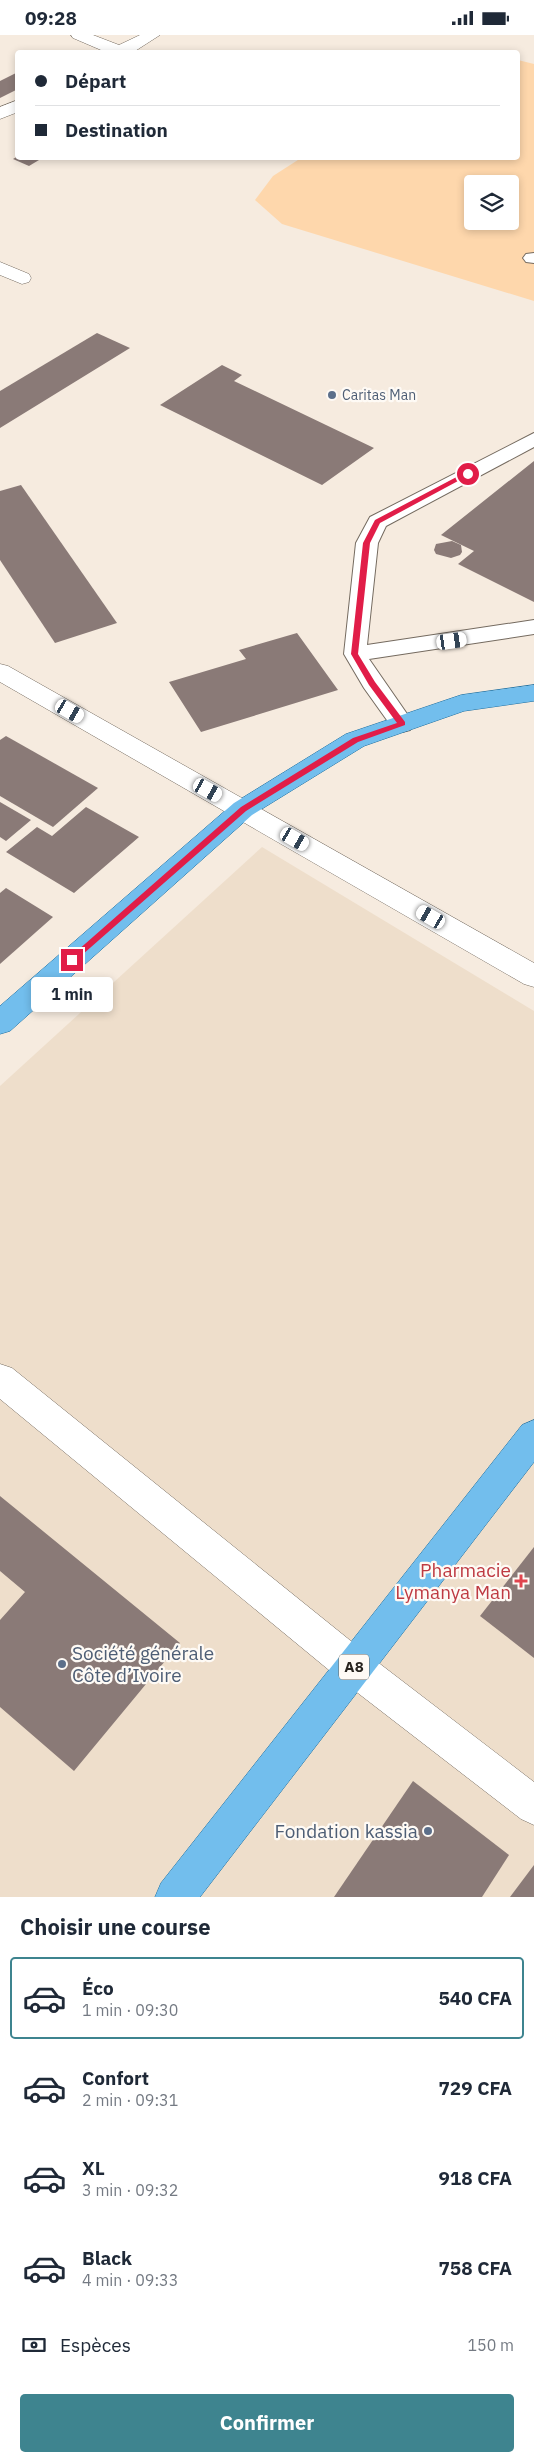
<!DOCTYPE html>
<html lang="fr">
<head>
<meta charset="utf-8">
<style>
  body { margin:0; font-family:"IBM Plex Sans",sans-serif; background:#f6f6f7; color:#1f2937; height:100vh; display:flex; flex-direction:column; font-size:19px; white-space:nowrap }
  * { box-sizing:border-box; margin:0 }
  p { font-size:16px; color:#747a83 }
  .icon { flex:none; width:28px; height:28px; fill:none; stroke:currentColor; stroke-width:2; stroke-linecap:round; stroke-linejoin:round }
  .map { position:relative; height:1862px; overflow:hidden }
  .side { display:flex; flex-direction:column; background:#fff; flex:1 }
  .side>* { flex:none }
  .hud { position:absolute; left:15px; top:15px; width:505px; height:110px; border-radius:5px; box-shadow:0 2px 8px #0003; display:grid; align-content:center; height:110px; padding:0 20px; background:#fff }
  .tools { position:absolute; left:464px; top:140px; display:grid; gap:10px }
  .tools a { display:grid; place-items:center; width:55px; height:55px; border-radius:5px; background:#fff; box-shadow:0 2px 8px #0003; font-size:25px }
  .end { position:absolute; width:22px; height:22px; margin:-11px; border:6px solid #e11d48; background:#fff; box-shadow:0 0 0 2px #fff }
  .from { border-radius:50% }
  .bubble { position:absolute; height:35px; border-radius:5px; background:#fff; box-shadow:0 2px 8px #0003; font-size:16px; font-weight:800; line-height:35px; text-align:center }
  .car { position:absolute; width:15px; height:30px; margin:-15px -8px; border-radius:6px; box-shadow:0 0 4px 1px #0007; background:linear-gradient(#fff 24%,#345 0 40%,#fff 0 76%,#345 0 86%,#fff 0) }
  .hud b { display:flex; align-items:center; gap:18px; height:48px; font-size:19px }
  .hud b+b { border-top:1px solid #e0e1e3 }
  .hud i { width:12px; height:12px; background:#1f2937 }
  ul { padding:0; list-style:none }
  li { display:flex; align-items:center; gap:15px; height:82px; margin:0 10px 8px; padding:0 10px; border:2px solid transparent; border-radius:5px }
  li div { flex:1 }
  li b { display:block; font-size:19px }
  li em { font-style:normal; font-weight:800 }
  li.on { border-color:#3e848f }
  li>.icon { width:45px; height:45px; stroke-width:1.5 }
  h2 { padding:0 20px; font-size:22px; line-height:60px }
  .pay { display:flex; align-items:center; gap:12px; height:55px; padding:0 20px; font-size:19px }
  .pay p { margin-inline-start:auto }
  .cta { display:flex; gap:10px; margin-top:auto; padding:10px 20px }
  .cta a { flex:1; height:58px; border-radius:5px; background:#3e848f; color:#fff; font-size:20px; font-weight:800; line-height:58px; text-align:center }
  .status { display:flex; justify-content:space-between; align-items:center; height:35px; padding:0 25px; background:#fff; direction:ltr }
  .status svg { height:14px; fill:currentColor }
  .map>svg:first-child { display:block }
  .built { fill:#eedecb }
  .green { fill:#fed7ac; fill-rule:evenodd }
  .building { fill:#8a7a77 }
  .lines { fill:none; stroke-linecap:round; stroke-linejoin:round }
  .lane-casing { stroke:#746a5f; stroke-width:2 }
  .street-casing { stroke:#746a5f; stroke-width:1 }
  .primary-casing { stroke:#1b6c9d; stroke-width:1 }
  .lane { fill:#fff; fill-rule:evenodd }
  .street { fill:#fff; fill-rule:evenodd }
  .primary { fill:#72beed; fill-rule:evenodd }
  .route { fill:#e11d48 }
  .service-dot { fill:#5c6f8a; stroke:#fefaf5; stroke-width:2 }
  .health-dot { fill:#e0444e; stroke:#fefaf5; stroke-width:2 }
  .labels { text-anchor:middle; stroke-width:4.5; stroke-linejoin:round; paint-order:stroke }
  .far-service-label { font-size:14px; fill:#4e5e75; stroke:#fefaf5; text-anchor:start }
  .shield { fill:#fefaf5; stroke:#68645f; stroke-width:1 }
  .shield-label { font-size:15px; font-weight:bold; fill:#28241f }
  .near-health-label { font-size:19px; fill:#be3a42; stroke:#fefaf5; text-anchor:end }
  .near-service-label { font-size:19px; fill:#4e5e75; stroke:#fefaf5; text-anchor:start }
</style>
</head>
<body>
<div class="status"><b>09:28</b><svg viewBox="0 0 49 12"><path d="M0 12V9h3v3zM5 12V6h3v6zM10 12V3h3v9zM15 12V0h3v12zM26 1h20v11H26zM47 4h2v5h-2z"/></svg></div>
<div class="map">
<svg width="534" height="1862" viewBox="0 0 534 1862">
  <rect width="100%" height="100%" fill="#f6ebdf"/>
  <!-- built -->
  <path class="built" d="M 262,812 L 534,976 L 534,1862 L 0,1862 L 0,1051 Z"/>
  <!-- green -->
  <path class="green" d="M 518,25 L 534,29 L 534,266 L 282,189 L 255,165 L 273,141 L 301,123 L 518,122 ZM 472,149 L 510,149 L 510,186 L 472,186 Z"/>
  <!-- building -->
  <g class="building">
    <path d="M 16,38 L 18,54 L 0,63 L 0,46 Z"/>
    <path d="M 18,121 L 33,122 L 39,125 L 29,131 L 13,124 Z"/>
    <path d="M 97,298 L 130,313 L 0,393 L 0,356 Z"/>
    <path d="M 222,330 L 242,340 L 234,346 L 374,413 L 322,450 L 160,370 Z"/>
    <path d="M 534,426 L 534,567 L 458,529 L 474,516 L 441,500 Z"/>
    <path d="M 21,450 L 117,588 L 55,608 L 0,525 L 0,456 Z"/>
    <path d="M 452,506 L 461,510 L 462,517 L 460,520 L 451,523 L 436,519 L 434,515 L 436,509 Z"/>
    <path d="M 297,598 L 338,655 L 201,697 L 169,647 L 246,624 L 239,615 Z"/>
    <path d="M 6,701 L 98,753 L 53,792 L 0,761 L 0,705 Z"/>
    <path d="M 0,767 L 31,785 L 6,806 L 0,802 Z"/>
    <path d="M 86,772 L 139,802 L 74,858 L 6,817 L 37,792 L 52,801 Z"/>
    <path d="M 6,853 L 53,882 L 0,929 L 0,858 Z"/>
    <path d="M 0,1461 L 180,1608 L 74,1736 L 0,1672 L 0,1585 L 25,1557 L 0,1536 Z"/>
    <path d="M 534,1512 L 534,1623 L 480,1581 Z"/>
    <path d="M 413,1746 L 509,1820 L 482,1862 L 334,1862 Z"/>
    <path d="M 534,1830 L 534,1862 L 510,1862 Z"/>
  </g>
  <g class="lines">
    <defs>
      <g id="lane">
        <path d="M 534,218 L 534,228 L 526,227 L 523,223 L 526,219 Z"/>
        <path d="M 534,398 L 534,412 L 386,491 L 378,508 L 367,610 L 534,585 L 534,599 L 369,624 L 414,689 L 410,695 L 402,697 L 394,695 L 364,653 L 344,619 L 356,508 L 370,482 Z"/>
      </g>
      <g id="street">
        <path d="M 71,0 L 93,0 L 119,10 L 140,0 L 160,0 L 132,18 L 108,18 L 73,3 Z"/>
        <path d="M 18,65 L 18,77 L 0,84 L 0,72 Z"/>
        <path d="M 0,227 L 29,239 L 31,243 L 29,247 L 22,249 L 0,240 Z"/>
        <path d="M 0,629 L 8,631 L 534,928 L 534,952 L 524,949 L 0,647 Z"/>
        <path d="M 0,1329 L 12,1333 L 367,1619 L 534,1747 L 534,1790 L 521,1784 L 341,1645 L 0,1364 Z"/>
      </g>
      <g id="primary">
        <path d="M 534,650 L 534,666 L 464,676 L 364,711 L 252,780 L 10,996 L 0,999 L 0,971 L 234,768 L 346,699 L 461,660 Z"/>
        <path d="M 534,1385 L 534,1427 L 200,1862 L 155,1862 L 161,1848 L 522,1390 Z"/>
      </g>
    </defs>
    <!-- lane casing -->
    <use href="#lane" class="lane-casing"/>
    <!-- street casing -->
    <use href="#street" class="street-casing"/>
    <!-- primary casing -->
    <use href="#primary" class="primary-casing"/>
    <!-- lane -->
    <use href="#lane" class="lane"/>
    <!-- street -->
    <use href="#street" class="street"/>
    <!-- primary -->
    <use href="#primary" class="primary"/>
  </g>
  <!-- route -->
  <path class="route" d="M 466,437 L 471,439 L 380,488 L 370,508 L 358,619 L 375,647 L 405,687 L 405,690 L 358,707 L 246,776 L 74,927 L 69,927 L 69,923 L 241,772 L 353,703 L 397,688 L 369,650 L 351,619 L 363,508 L 375,485 Z"/>
  <!-- markers -->
  <g class="service-dot">
    <circle cx="332" cy="360" r="5"/>
    <circle cx="62" cy="1629" r="5"/>
    <circle cx="428" cy="1796" r="5"/>
  </g>
  <path class="health-dot" d="M518.5 1538.5h5v5h5v5h-5v5h-5v-5h-5v-5h5z"/>
  <g class="labels">
    <!-- far-service labels -->
    <g class="far-service-label">
      <text x="342" y="365">Caritas Man</text>
    </g>
    <!-- shield labels -->
    <rect class="shield" x="339" y="1619.5" width="30" height="25" rx="4"/>
    <g class="shield-label">
      <text x="354" y="1637">A8</text>
    </g>
    <!-- near-health labels -->
    <g class="near-health-label">
      <text x="511" y="1542">Pharmacie<tspan x="511" dy="22">Lymanya Man</tspan></text>
    </g>
    <!-- near-service labels -->
    <g class="near-service-label">
      <text x="72" y="1625">Société générale<tspan x="72" dy="22">Côte d’Ivoire</tspan></text>
      <text x="418" y="1803" text-anchor="end">Fondation kassia</text>
    </g>
  </g>
</svg>
<div class="tools">
<a><svg class="icon" aria-label="layers" viewBox="0 0 24 24"><path d="M12 4l9 5-9 5-9-5zM3 14l9 5 9-5"/></svg></a>
</div>
<i class="end from" style="left:468px;top:439px"></i>
<i class="end" style="left:72px;top:925px"></i>
<div class="bubble" style="left:31px;top:942px;width:82px">1 min</div>
<i class="car" style="left:452px;top:606px;rotate:82deg"></i>
<i class="car" style="left:70px;top:676px;rotate:120deg"></i>
<i class="car" style="left:208px;top:755px;rotate:119deg"></i>
<i class="car" style="left:295px;top:804px;rotate:120deg"></i>
<i class="car" style="left:431px;top:882px;rotate:300deg"></i>
<div class="hud">
<b><i class="from"></i>Départ</b>
<b><i></i>Destination</b>
</div>
</div>
<section class="side">
<h2>Choisir une course</h2>
<ul>
<li class="on"><svg class="icon" aria-label="car" viewBox="0 0 24 24"><path d="M5 17H2v-5l4-1 3-4h7l3 4 3 1v5h-3M9 17h6M6 11h13"/><circle cx="7" cy="17" r="2"/><circle cx="17" cy="17" r="2"/></svg><div><b>Éco</b><p>1 min · 09:30</p></div><em>540 CFA</em></li>
<li><svg class="icon" aria-label="car" viewBox="0 0 24 24"><path d="M5 17H2v-5l4-1 3-4h7l3 4 3 1v5h-3M9 17h6M6 11h13"/><circle cx="7" cy="17" r="2"/><circle cx="17" cy="17" r="2"/></svg><div><b>Confort</b><p>2 min · 09:31</p></div><em>729 CFA</em></li>
<li><svg class="icon" aria-label="car" viewBox="0 0 24 24"><path d="M5 17H2v-5l4-1 3-4h7l3 4 3 1v5h-3M9 17h6M6 11h13"/><circle cx="7" cy="17" r="2"/><circle cx="17" cy="17" r="2"/></svg><div><b>XL</b><p>3 min · 09:32</p></div><em>918 CFA</em></li>
<li><svg class="icon" aria-label="car" viewBox="0 0 24 24"><path d="M5 17H2v-5l4-1 3-4h7l3 4 3 1v5h-3M9 17h6M6 11h13"/><circle cx="7" cy="17" r="2"/><circle cx="17" cy="17" r="2"/></svg><div><b>Black</b><p>4 min · 09:33</p></div><em>758 CFA</em></li>
</ul>
<div class="pay"><svg class="icon" aria-label="cash" viewBox="0 0 24 24"><path d="M3 7h18v10H3z"/><circle cx="12" cy="12" r="2"/></svg>Espèces<p>150 m</p></div>
<div class="cta"><a>Confirmer</a></div>
</section>
</body>
</html>
